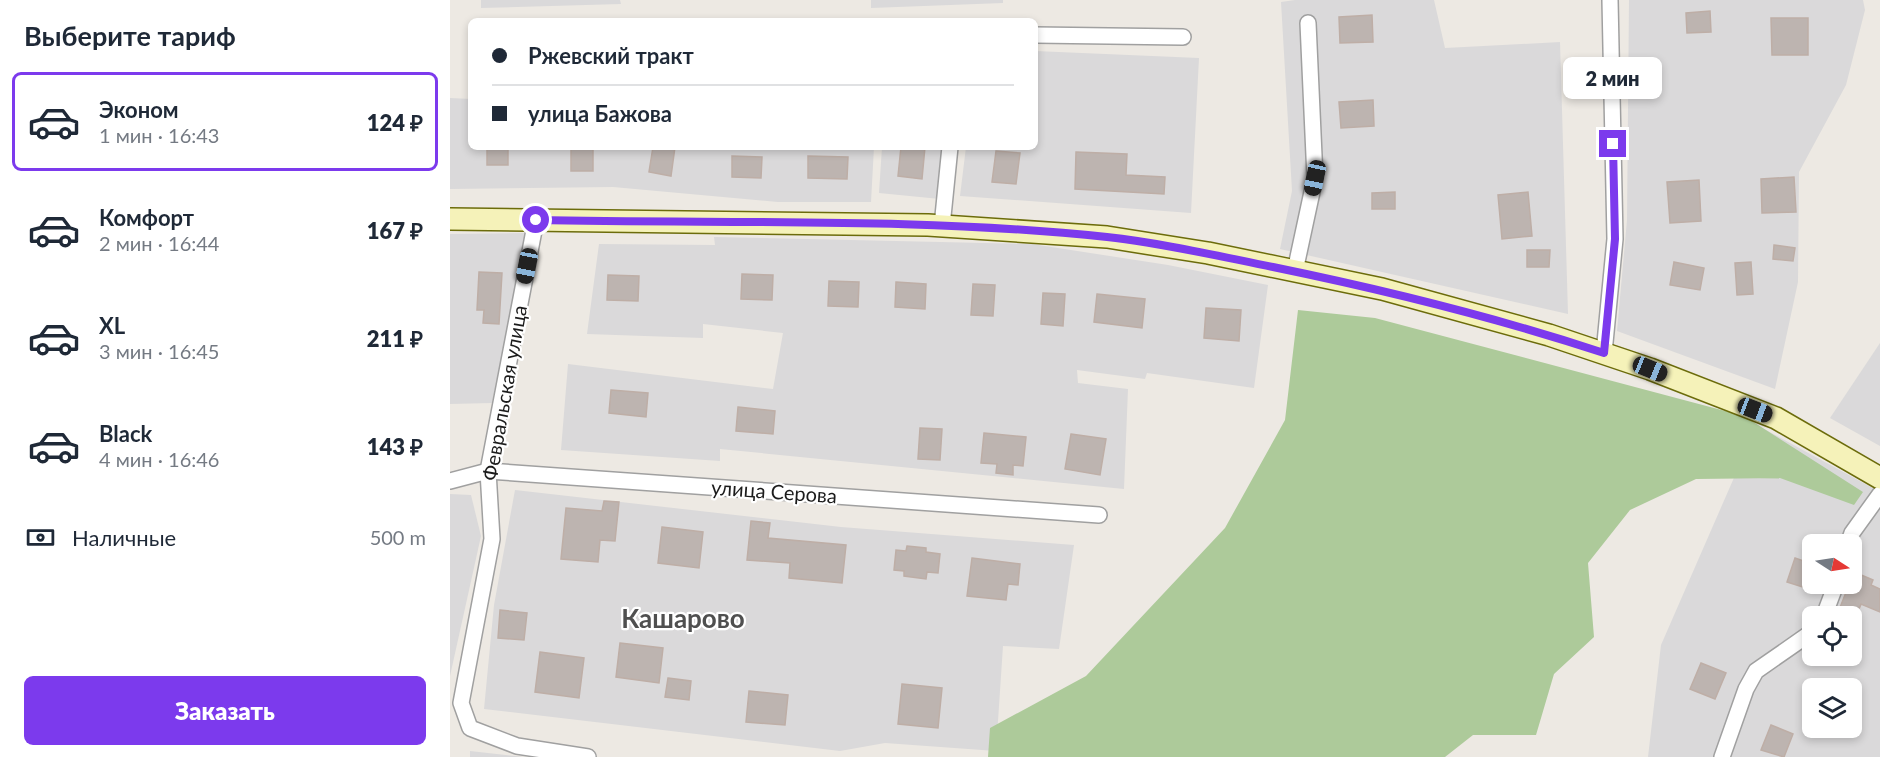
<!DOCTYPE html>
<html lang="ru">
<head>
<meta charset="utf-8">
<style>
  body { margin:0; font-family:Lato,sans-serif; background:#f2f2f3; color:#1f2937; height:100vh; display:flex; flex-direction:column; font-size:22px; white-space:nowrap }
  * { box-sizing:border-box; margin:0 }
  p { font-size:20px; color:#747a83 }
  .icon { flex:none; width:33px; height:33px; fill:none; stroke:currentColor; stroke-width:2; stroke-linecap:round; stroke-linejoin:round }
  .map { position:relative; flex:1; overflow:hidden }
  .details { display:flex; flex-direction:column; background:#fff; width:450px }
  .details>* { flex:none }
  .top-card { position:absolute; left:18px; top:18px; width:570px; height:132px; border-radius:9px; box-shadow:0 3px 9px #0003; display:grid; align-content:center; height:132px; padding:0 24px; background:#fff }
  .needle { width:39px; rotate:102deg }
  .buttons { position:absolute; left:1352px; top:534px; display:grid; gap:12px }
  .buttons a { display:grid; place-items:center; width:60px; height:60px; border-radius:9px; background:#fff; box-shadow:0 3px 9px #0003; font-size:30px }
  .end { position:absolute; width:27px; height:27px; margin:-14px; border:8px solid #7c3aed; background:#fff; box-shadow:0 0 0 3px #fff }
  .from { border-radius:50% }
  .bubble { position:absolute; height:42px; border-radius:9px; background:#fff; box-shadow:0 3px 9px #0003; font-size:20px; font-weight:800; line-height:42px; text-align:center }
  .car { position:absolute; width:18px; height:36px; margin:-18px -9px; border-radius:8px; box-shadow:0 0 4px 2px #0007; background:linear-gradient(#222 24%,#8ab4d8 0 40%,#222 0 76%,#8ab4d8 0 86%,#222 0) }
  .top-card b { display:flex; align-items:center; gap:21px; height:57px; font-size:22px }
  .top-card b+b { border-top:2px solid #e0e1e3 }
  .top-card i { width:15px; height:15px; background:#1f2937 }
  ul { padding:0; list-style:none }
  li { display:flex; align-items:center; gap:18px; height:99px; margin:0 12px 9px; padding:0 12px; border:3px solid transparent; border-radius:9px }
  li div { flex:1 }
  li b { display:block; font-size:22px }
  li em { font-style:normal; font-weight:800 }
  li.on { border-color:#7c3aed }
  li>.icon { width:54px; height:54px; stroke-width:1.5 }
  h2 { padding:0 24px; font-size:27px; line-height:72px }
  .pay { display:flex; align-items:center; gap:15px; height:66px; padding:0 24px; font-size:22px }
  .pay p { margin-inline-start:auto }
  .primary-button { display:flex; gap:12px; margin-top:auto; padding:12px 24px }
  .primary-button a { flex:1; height:69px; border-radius:9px; background:#7c3aed; color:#fff; font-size:24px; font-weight:800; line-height:69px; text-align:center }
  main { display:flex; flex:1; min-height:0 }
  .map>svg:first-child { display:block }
  .residential { fill:#dad9da; fill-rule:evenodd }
  .forest { fill:#adca9a }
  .building { fill:#bdb4b0; stroke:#beaea6; stroke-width:1.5 }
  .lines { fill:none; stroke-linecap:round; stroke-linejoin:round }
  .street-casing { stroke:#a0a0a0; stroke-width:18 }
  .secondary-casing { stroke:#6c6c0b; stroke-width:24 }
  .street { stroke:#fff; stroke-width:15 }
  .secondary { stroke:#f5f2b9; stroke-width:21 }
  .route { stroke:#7c3aed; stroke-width:8 }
  .labels { text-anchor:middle; stroke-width:4.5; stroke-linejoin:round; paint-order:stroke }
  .street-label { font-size:20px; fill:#1c1c1c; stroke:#fff }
  .district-label { font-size:26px; font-weight:bold; fill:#4f4f4f; stroke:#fff }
</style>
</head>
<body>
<main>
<section class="details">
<h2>Выберите тариф</h2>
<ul>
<li class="on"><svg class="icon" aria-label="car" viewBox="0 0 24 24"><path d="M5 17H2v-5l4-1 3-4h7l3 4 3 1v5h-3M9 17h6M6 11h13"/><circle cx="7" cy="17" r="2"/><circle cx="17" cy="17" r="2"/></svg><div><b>Эконом</b><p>1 мин · 16:43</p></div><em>124 ₽</em></li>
<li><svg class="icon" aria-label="car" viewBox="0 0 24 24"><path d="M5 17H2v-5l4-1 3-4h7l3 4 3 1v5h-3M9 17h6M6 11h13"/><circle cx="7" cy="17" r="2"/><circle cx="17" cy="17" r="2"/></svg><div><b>Комфорт</b><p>2 мин · 16:44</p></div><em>167 ₽</em></li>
<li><svg class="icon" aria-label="car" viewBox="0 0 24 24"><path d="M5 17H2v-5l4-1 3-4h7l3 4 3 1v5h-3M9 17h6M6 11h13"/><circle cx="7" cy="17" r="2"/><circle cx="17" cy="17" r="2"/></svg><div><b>XL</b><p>3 мин · 16:45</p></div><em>211 ₽</em></li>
<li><svg class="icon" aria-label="car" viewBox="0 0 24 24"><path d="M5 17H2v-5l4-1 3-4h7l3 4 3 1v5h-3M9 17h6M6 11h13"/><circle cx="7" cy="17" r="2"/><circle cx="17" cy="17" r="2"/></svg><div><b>Black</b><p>4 мин · 16:46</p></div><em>143 ₽</em></li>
</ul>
<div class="pay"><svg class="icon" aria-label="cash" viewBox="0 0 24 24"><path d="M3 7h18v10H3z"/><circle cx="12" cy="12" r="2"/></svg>Наличные<p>500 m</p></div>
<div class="primary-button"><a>Заказать</a></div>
</section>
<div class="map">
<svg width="1430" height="757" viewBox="0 0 1430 757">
  <rect width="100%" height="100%" fill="#ede9e3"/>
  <!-- residential -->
  <g class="residential">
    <path d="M 31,0 L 170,0 L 171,4 L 31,8 Z"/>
    <path d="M 421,0 L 553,0 L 553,3 L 421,8 Z"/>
    <path d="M 845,0 L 984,0 L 995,48 L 1110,42 L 1118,314 L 830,249 L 842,191 L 831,2 Z"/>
    <path d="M 1179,0 L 1413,0 L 1415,10 L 1396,85 L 1349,172 L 1348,282 L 1325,389 L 1167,331 L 1177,220 Z"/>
    <path d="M 585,51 L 749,58 L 741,213 L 510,196 L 516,147 L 585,147 Z"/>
    <path d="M 0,98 L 21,99 L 21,147 L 424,147 L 421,202 L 328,202 L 163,187 L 0,189 Z"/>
    <path d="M 432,147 L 495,147 L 490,199 L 429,193 Z"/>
    <path d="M 77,233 L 42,403 L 0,404 L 0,234 Z"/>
    <path d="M 264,237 L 582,244 L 718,265 L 818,285 L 804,388 L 697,373 L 695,379 L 627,370 L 628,383 L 678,389 L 674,489 L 270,449 L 270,461 L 111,450 L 118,364 L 323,389 L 333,333 L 253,324 L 253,338 L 137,334 L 149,244 L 265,245 Z"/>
    <path d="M 1430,343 L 1430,446 L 1380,418 Z"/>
    <path d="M 1307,425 L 1430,492 L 1430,757 L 1198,757 L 1211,645 ZM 1362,544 L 1401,544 L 1401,584 L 1362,584 ZM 1362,616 L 1401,616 L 1401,656 L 1362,656 ZM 1362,688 L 1401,688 L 1401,728 L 1362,728 Z"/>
    <path d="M 65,490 L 391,527 L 624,545 L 609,649 L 553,646 L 546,751 L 435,743 L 390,751 L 34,709 L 44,605 Z"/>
    <path d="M 0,494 L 21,495 L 31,536 L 0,676 Z"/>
    <path d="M 20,751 L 74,757 L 20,757 Z"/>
  </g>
  <!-- forest -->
  <path class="forest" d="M 848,310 L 925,318 L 1294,416 L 1413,492 L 1404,505 L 1330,478 L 1246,479 L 1180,510 L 1138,563 L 1144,637 L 1104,674 L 1086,735 L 1023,735 L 995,757 L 538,757 L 540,728 L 636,676 L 775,528 L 835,420 Z"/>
  <!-- building -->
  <g class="building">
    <path d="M 1260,11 L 1261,32 L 1237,33 L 1236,13 Z"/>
    <path d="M 922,15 L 923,42 L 890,43 L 889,17 Z"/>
    <path d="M 1321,18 L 1358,18 L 1358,55 L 1322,55 Z"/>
    <path d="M 923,100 L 924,126 L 891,128 L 889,102 Z"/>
    <rect x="37" y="147" width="21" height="18"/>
    <rect x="121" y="147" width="22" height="24"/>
    <path d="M 203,147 L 225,147 L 221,176 L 199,172 Z"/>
    <path d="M 451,147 L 475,147 L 472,179 L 448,176 Z"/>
    <path d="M 546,151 L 570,153 L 566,184 L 542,182 Z"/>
    <path d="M 626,152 L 677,154 L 676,175 L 715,177 L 714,194 L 625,189 Z"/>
    <path d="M 282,156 L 312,157 L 311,178 L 282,177 Z"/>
    <path d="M 358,156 L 398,157 L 397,179 L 358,178 Z"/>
    <path d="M 1344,177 L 1346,212 L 1312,213 L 1311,179 Z"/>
    <path d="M 1249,180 L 1251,221 L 1220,223 L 1217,182 Z"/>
    <path d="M 945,192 L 945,209 L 922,209 L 922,193 Z"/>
    <path d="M 1078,192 L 1082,236 L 1052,239 L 1048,195 Z"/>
    <path d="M 1324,245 L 1345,248 L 1343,261 L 1323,259 Z"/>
    <path d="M 1077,250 L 1100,250 L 1099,267 L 1077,267 Z"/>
    <path d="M 1224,262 L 1254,268 L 1250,290 L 1220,285 Z"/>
    <path d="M 1301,262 L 1303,294 L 1287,295 L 1285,263 Z"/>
    <path d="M 29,272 L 52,273 L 49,324 L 33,323 L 34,310 L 27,310 Z"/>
    <path d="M 292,274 L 323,275 L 322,300 L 291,299 Z"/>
    <path d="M 158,275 L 189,276 L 188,301 L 157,300 Z"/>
    <path d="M 379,281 L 409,282 L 408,307 L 378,306 Z"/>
    <path d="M 446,282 L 476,284 L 475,309 L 445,307 Z"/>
    <path d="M 523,284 L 545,285 L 543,316 L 521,315 Z"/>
    <path d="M 593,293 L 615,294 L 613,326 L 591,324 Z"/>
    <path d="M 647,294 L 695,299 L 692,328 L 644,322 Z"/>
    <path d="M 756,308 L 791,310 L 789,341 L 754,338 Z"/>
    <path d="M 161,390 L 198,393 L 196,417 L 159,413 Z"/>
    <path d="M 288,407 L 325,411 L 323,434 L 286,431 Z"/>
    <path d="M 470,428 L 492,429 L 490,460 L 468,459 Z"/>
    <path d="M 534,433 L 576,437 L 573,466 L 563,465 L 563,475 L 546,473 L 547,464 L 531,463 Z"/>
    <path d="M 621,434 L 656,439 L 650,475 L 615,469 Z"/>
    <path d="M 154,501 L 169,502 L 165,541 L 150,540 L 148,562 L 111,559 L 116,508 L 152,511 Z"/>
    <path d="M 301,521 L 320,523 L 318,538 L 396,545 L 392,583 L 339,578 L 340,563 L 297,560 Z"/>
    <path d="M 212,527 L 253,532 L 249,568 L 208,563 Z"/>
    <path d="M 457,546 L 476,548 L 476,552 L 490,554 L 488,573 L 477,572 L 476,579 L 454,576 L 454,571 L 444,570 L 446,550 L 456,551 Z"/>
    <path d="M 522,558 L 570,564 L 568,585 L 558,584 L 556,600 L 517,596 Z"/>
    <path d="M 1345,558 L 1362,564 L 1362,590 L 1337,582 Z"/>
    <path d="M 1404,572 L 1423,580 L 1421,585 L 1430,589 L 1430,612 L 1411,604 L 1406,617 L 1389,610 Z"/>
    <path d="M 50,610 L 77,613 L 74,640 L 48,638 Z"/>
    <path d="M 170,643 L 213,648 L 209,683 L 166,677 Z"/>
    <path d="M 90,652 L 134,658 L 129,698 L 85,692 Z"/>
    <path d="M 1251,663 L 1276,673 L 1265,699 L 1240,689 Z"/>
    <path d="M 218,678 L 241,681 L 239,700 L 215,697 Z"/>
    <path d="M 452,684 L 492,688 L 488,728 L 448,724 Z"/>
    <path d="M 299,691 L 338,695 L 335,725 L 296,722 Z"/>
    <path d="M 1321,725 L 1343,734 L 1334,757 L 1311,750 Z"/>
  </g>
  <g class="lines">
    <defs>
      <g id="street">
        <path d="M 585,35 L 733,37"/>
        <path d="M 86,220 L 38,471 L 42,539 L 11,703 L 20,728 L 67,746 L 138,757"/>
        <path d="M 492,226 L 500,147"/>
        <path d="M 845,271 L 865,178 L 858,23"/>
        <path d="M 1154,353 L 1165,239 L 1160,0"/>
        <path d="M 0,481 L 38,471 L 649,515"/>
        <path d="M 1398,544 L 1402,533 L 1430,494"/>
        <path d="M 1374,616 L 1386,584"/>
        <path d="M 1272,757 L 1296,689 L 1306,671 L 1362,632"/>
      </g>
      <path id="secondary" d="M 0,219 L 478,225 L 657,237 L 758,253 L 932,289 L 1099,335 L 1200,369 L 1326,418 L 1430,478"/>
    </defs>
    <!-- street casing -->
    <use href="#street" class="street-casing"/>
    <!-- secondary casing -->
    <use href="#secondary" class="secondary-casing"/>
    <!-- street -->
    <use href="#street" class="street"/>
    <!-- secondary -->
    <use href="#secondary" class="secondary"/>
  </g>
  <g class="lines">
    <!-- route -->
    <path class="route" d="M 86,220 C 276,224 468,217 657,237 C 712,243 768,256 823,267 C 935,290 1045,317 1154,353 L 1165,239 L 1163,144"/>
  </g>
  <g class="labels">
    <!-- street labels -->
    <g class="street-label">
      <text transform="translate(55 393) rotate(-80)" y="7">Февральская улица</text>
      <text transform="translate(324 492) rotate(4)" y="7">улица Серова</text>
    </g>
    <!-- district labels -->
    <g class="district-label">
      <text x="233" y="628">Кашарово</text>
    </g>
  </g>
</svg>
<div class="buttons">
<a><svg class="needle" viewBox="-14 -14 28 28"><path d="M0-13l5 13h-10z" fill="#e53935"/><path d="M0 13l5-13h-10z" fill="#747a83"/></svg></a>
<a><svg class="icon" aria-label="locate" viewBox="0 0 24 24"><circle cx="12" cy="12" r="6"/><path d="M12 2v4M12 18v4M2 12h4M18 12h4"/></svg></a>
<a><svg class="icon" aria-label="layers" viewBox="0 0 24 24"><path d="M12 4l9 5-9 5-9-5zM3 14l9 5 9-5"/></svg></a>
</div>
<i class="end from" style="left:86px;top:220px"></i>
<i class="end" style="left:1163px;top:144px"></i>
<div class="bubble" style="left:1113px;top:57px;width:99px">2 мин</div>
<i class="car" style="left:865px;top:178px;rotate:192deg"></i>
<i class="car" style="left:77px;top:266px;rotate:191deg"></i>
<i class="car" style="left:1200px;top:369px;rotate:112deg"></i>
<i class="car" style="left:1305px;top:410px;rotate:111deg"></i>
<div class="top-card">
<b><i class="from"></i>Ржевский тракт</b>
<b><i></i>улица Бажова</b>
</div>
</div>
</main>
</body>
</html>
